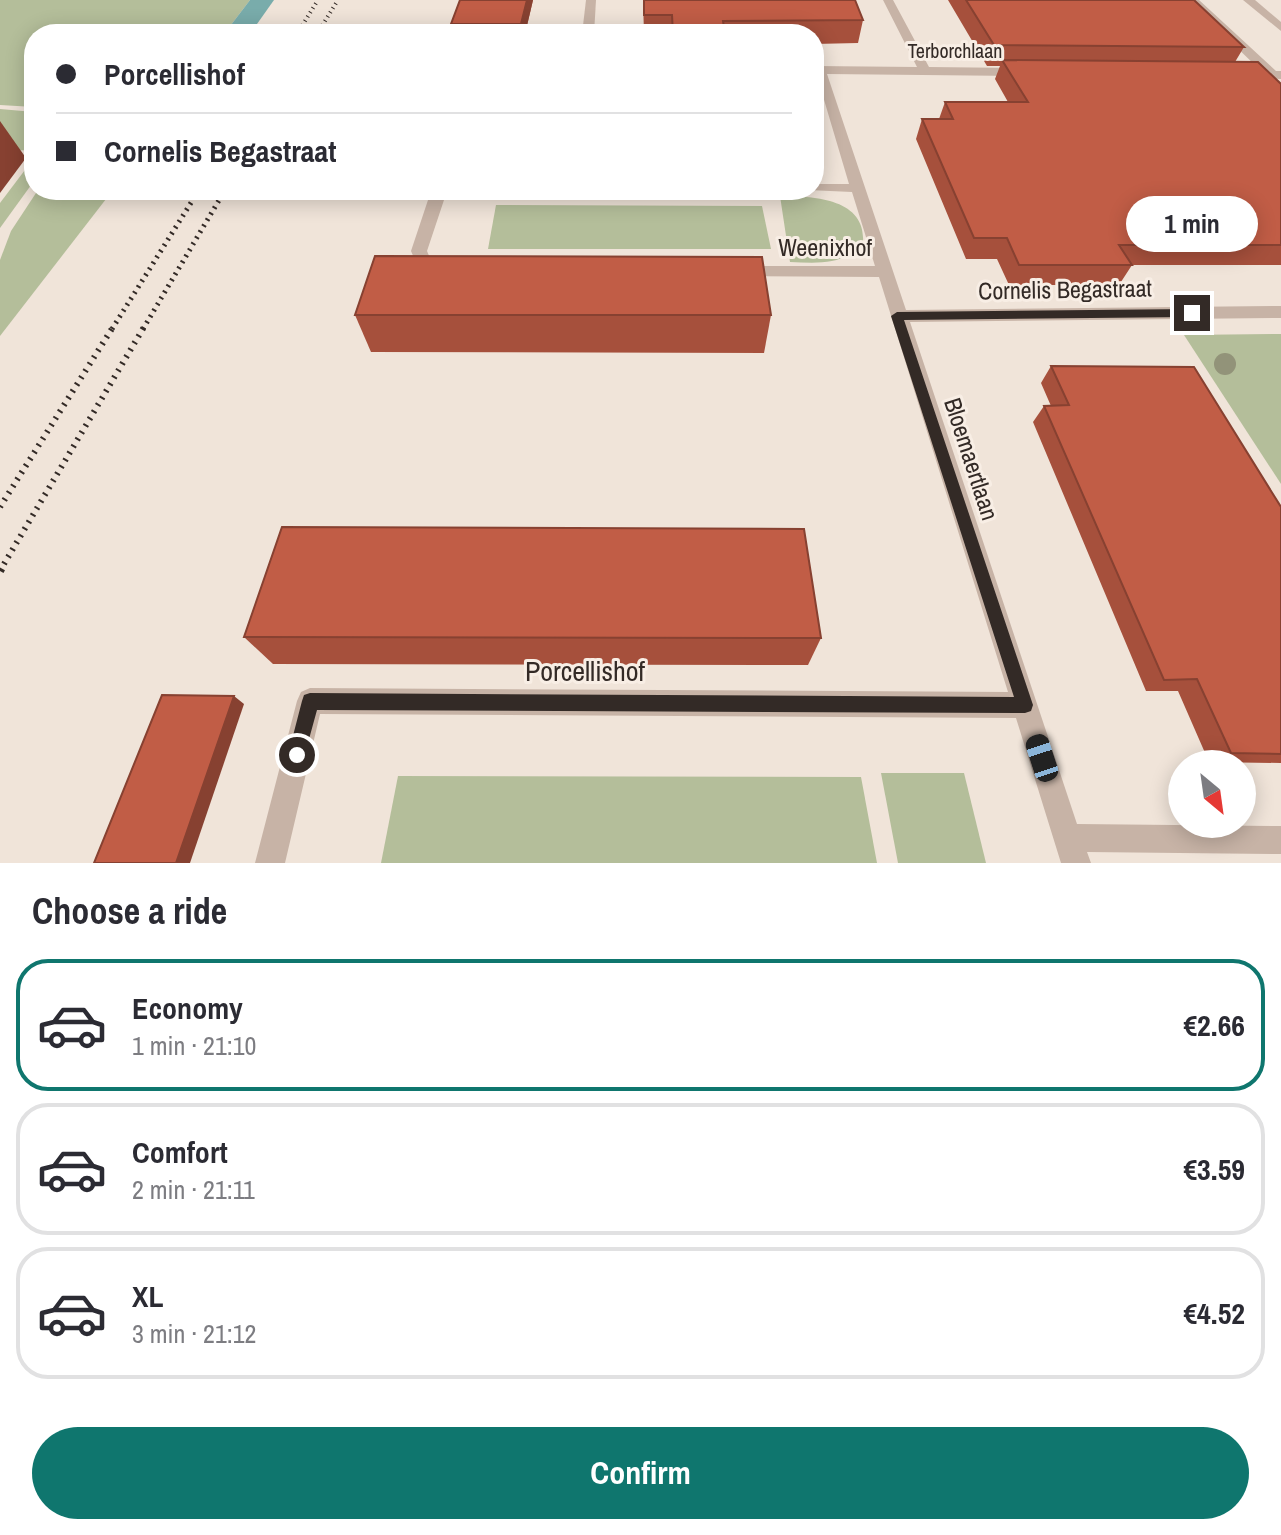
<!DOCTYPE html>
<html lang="en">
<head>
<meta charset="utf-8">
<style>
  body { margin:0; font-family:"Archivo Narrow",sans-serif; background:#f2f2f3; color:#2b2b33; height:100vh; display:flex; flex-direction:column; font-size:30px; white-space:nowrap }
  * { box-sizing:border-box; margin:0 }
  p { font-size:26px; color:#7c7c81 }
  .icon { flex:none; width:44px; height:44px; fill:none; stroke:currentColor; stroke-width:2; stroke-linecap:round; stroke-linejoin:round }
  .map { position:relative; height:863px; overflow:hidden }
  .panel { display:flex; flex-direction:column; background:#fff; flex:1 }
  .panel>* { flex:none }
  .guide { position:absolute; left:24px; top:24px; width:800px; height:176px; border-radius:32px; box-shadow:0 4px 20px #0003; display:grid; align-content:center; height:176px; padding:0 32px; background:#fff }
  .needle { width:52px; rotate:151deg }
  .controls { position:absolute; left:1168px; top:750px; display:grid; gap:16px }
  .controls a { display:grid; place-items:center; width:88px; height:88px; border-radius:50%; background:#fff; box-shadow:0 4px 20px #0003; font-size:40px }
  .end { position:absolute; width:36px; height:36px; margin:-18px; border:10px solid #332a26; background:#fff; box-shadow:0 0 0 4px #fff }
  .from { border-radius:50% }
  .bubble { position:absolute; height:56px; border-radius:28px; background:#fff; box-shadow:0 4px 20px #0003; font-size:26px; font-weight:800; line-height:56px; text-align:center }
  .car { position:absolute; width:24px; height:48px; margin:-24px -12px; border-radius:10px; box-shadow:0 0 6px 2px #0007; background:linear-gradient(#222 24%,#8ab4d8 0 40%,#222 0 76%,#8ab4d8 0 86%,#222 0) }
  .guide b { display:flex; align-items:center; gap:28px; height:76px; font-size:30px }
  .guide b+b { border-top:2px solid #e1e1e2 }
  .guide i { width:20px; height:20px; background:#2b2b33 }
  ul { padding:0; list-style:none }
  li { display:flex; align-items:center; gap:24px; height:132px; margin:0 16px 12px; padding:0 16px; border:4px solid #e1e1e2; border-radius:32px }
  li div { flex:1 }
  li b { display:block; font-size:30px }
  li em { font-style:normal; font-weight:800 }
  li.current { border-color:#0f766e }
  li>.icon { width:72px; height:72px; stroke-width:1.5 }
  h2 { padding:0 32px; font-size:36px; line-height:96px }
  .button { display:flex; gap:16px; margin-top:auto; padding:16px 32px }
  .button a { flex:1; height:92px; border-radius:48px; background:#0f766e; color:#fff; font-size:32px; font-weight:800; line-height:92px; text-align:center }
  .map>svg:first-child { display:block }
  .green { fill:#b4be9a }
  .water { fill:#79acab }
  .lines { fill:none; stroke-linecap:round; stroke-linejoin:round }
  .minor { fill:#c7b3a6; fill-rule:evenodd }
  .rail-far3 { stroke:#332a26; stroke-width:4; stroke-dasharray:1 4; stroke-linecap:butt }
  .rail-far2 { stroke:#332a26; stroke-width:5; stroke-dasharray:2 5; stroke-linecap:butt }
  .rail-far1 { stroke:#332a26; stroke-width:6; stroke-dasharray:2 6; stroke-linecap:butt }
  .rail { stroke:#332a26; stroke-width:8; stroke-dasharray:3 8; stroke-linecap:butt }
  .tree { fill:#929379 }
  .wall { fill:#a6503c }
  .shaded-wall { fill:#874131 }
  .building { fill:#c15d46; stroke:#874131; stroke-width:2 }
  .route { fill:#332a26 }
  .labels { text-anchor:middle; stroke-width:6; stroke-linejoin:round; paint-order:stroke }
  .far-street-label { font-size:20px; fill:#332a26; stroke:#f8eee5 }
  .street-label { font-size:24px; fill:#332a26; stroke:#f8eee5 }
  .near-street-label { font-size:28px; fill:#332a26; stroke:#f8eee5 }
</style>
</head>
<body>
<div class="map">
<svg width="1281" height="863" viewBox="0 0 1281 863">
  <rect width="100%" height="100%" fill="#f0e4d9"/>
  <!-- green -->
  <g class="green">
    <path d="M 0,0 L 250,0 L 224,34 L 34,34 L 34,107 L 0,105 Z"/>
    <path d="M 0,109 L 34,112 L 34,150 L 0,151 Z"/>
    <path d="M 34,158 L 34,181 L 0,228 L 0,203 Z"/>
    <path d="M 38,190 L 113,190 L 0,336 L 0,260 L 11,231 Z"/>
    <path d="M 780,196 C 812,196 866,198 863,242 C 844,266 818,263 790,262 Z"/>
    <path d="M 496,205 L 762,206 L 771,249 L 488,249 Z"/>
    <path d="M 1281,334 L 1281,484 L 1184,335 Z"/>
    <path d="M 881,773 L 964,773 L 986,863 L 898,863 Z"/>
    <path d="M 398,776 L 861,777 L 877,863 L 381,863 Z"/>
  </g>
  <!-- water -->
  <path class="water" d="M 250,0 L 274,0 L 250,34 L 224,34 Z"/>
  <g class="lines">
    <!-- minor -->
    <g class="minor">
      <path d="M 586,0 L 596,0 L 594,34 L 582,34 Z"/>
      <path d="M 883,0 L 893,0 L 929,67 L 1025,68 L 1031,72 L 1025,76 L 827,74 L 906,310 L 1281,306 L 1281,318 L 910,322 L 1077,824 L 1281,826 L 1281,854 L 1087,852 L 1091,863 L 1061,863 L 1016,718 L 320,714 L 285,863 L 255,863 L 297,701 L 301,692 L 310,688 L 1008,692 L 879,277 L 740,276 L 732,271 L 740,266 L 875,266 L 852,192 L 808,190 L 814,190 L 814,184 L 849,184 L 814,66 L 917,67 Z"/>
      <path d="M 1188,0 L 1199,0 L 1276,71 L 1281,71 L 1281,79 L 1241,77 L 1241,71 L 1261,71 Z"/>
      <path d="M 1243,0 L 1255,0 L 1281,22 L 1281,31 Z"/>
      <path d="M 440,190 L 459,190 L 444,200 L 427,251 L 432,263 L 446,265 L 448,269 C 443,278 429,274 420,272 L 411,251 L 429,197 Z"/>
    </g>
    <!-- rail-far3 -->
    <g class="rail-far3">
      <path d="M 297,34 L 318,0"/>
      <path d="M 317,34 L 338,0"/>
    </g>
    <!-- rail-far2 -->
    <g class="rail-far2">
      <path d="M 112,329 L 199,190"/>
      <path d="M 143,329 L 225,190"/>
    </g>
    <!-- rail-far1 -->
    <g class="rail-far1">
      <path d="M 0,507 L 113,327"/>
      <path d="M 4,564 L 144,327"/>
    </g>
    <!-- rail -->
    <path class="rail" d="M 0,571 L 5,562"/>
  </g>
  <!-- trees -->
  <circle class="tree" cx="1225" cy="364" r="11"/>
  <!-- wall -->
  <g class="wall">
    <path d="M 460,0 L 533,0 L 525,34 L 453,34 L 451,24 Z"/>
    <path d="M 643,0 L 863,20 L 858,43 L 814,44 L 814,34 L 644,34 Z"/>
    <path d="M 948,0 L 1194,0 L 1244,47 L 1235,62 L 1281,84 L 1281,265 L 1132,265 L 1119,285 L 1009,285 L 997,259 L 966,259 L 916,139 L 922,119 L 939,119 L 945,102 L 1008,102 L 995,79 L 1000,66 L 987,66 Z"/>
    <path d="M 355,315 L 771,315 L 764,353 L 371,352 Z"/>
    <path d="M 1051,366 L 1281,507 L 1281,763 L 1209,762 L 1178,691 L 1146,691 L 1033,422 L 1044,406 L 1051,406 L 1041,383 Z"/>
    <path d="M 244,637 L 821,638 L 808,665 L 273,664 Z"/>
  </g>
  <!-- shaded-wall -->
  <g class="shaded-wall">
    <path d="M 527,0 L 533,0 L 525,34 L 522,34 L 521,24 Z"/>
    <path d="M 0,121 L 26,158 L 0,193 Z"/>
    <path d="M 234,696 L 244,704 L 190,863 L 176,863 Z"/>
  </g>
  <!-- building -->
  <g class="building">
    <path d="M 460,0 L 527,0 L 521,24 L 451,24 Z"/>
    <path d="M 644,0 L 855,0 L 863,20 L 723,21 L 725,34 L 673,34 L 672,15 L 644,15 Z"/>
    <path d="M 966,0 L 1194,0 L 1244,47 L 994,45 Z"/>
    <path d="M 1002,60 L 1258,62 L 1281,84 L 1281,245 L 1119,245 L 1132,265 L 1019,265 L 1007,238 L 974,238 L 922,119 L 953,119 L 945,102 L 1028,102 Z"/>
    <path d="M 375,256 L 762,257 L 771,315 L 355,315 Z"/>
    <path d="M 1051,366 L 1194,367 L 1281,507 L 1281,754 L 1231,753 L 1197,679 L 1164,680 L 1044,406 L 1069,405 Z"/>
    <path d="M 282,527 L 804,529 L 821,638 L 244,637 Z"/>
    <path d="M 162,695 L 234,696 L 176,863 L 94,863 Z"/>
  </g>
  <!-- route -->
  <path class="route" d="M 1192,309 L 1198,313 L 1192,317 L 904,320 L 1033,705 L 1031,711 L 1025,713 L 317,710 L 303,761 L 297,764 L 291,761 L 288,755 L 302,701 L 304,695 L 310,693 L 1014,697 L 891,316 L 897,312 Z"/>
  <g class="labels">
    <!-- far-street labels -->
    <g class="far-street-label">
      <text x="955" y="58">Terborchlaan</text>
    </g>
    <!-- street labels -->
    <g class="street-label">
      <text x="825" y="256">Weenixhof</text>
      <text transform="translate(1065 290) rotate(-1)" y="8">Cornelis Begastraat</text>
      <text transform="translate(971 459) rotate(72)" y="8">Bloemaertlaan</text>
    </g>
    <!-- near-street labels -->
    <g class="near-street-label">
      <text x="585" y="681">Porcellishof</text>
    </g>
  </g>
</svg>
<div class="controls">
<a><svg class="needle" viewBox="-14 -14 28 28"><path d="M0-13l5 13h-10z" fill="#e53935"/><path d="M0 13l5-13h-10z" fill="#7c7c81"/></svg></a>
</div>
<i class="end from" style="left:297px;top:755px"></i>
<i class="end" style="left:1192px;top:313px"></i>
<div class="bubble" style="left:1126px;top:196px;width:132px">1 min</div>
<i class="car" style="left:1042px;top:758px;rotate:342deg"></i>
<div class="guide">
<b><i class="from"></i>Porcellishof</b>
<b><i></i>Cornelis Begastraat</b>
</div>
</div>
<section class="panel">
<h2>Choose a ride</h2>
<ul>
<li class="current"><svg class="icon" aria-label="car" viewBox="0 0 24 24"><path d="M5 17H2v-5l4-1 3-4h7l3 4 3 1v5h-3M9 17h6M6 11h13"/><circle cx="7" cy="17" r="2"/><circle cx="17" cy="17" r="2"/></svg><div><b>Economy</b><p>1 min · 21:10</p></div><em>€2.66</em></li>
<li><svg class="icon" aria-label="car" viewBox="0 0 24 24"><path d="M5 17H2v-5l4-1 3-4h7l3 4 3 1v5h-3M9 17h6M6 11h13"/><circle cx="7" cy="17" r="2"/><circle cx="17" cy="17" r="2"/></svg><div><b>Comfort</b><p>2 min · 21:11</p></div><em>€3.59</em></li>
<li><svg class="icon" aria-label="car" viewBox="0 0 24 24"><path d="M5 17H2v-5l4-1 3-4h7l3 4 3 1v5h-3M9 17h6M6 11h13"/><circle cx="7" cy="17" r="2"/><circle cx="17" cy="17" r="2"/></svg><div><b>XL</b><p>3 min · 21:12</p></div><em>€4.52</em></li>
</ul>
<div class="button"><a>Confirm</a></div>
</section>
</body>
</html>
